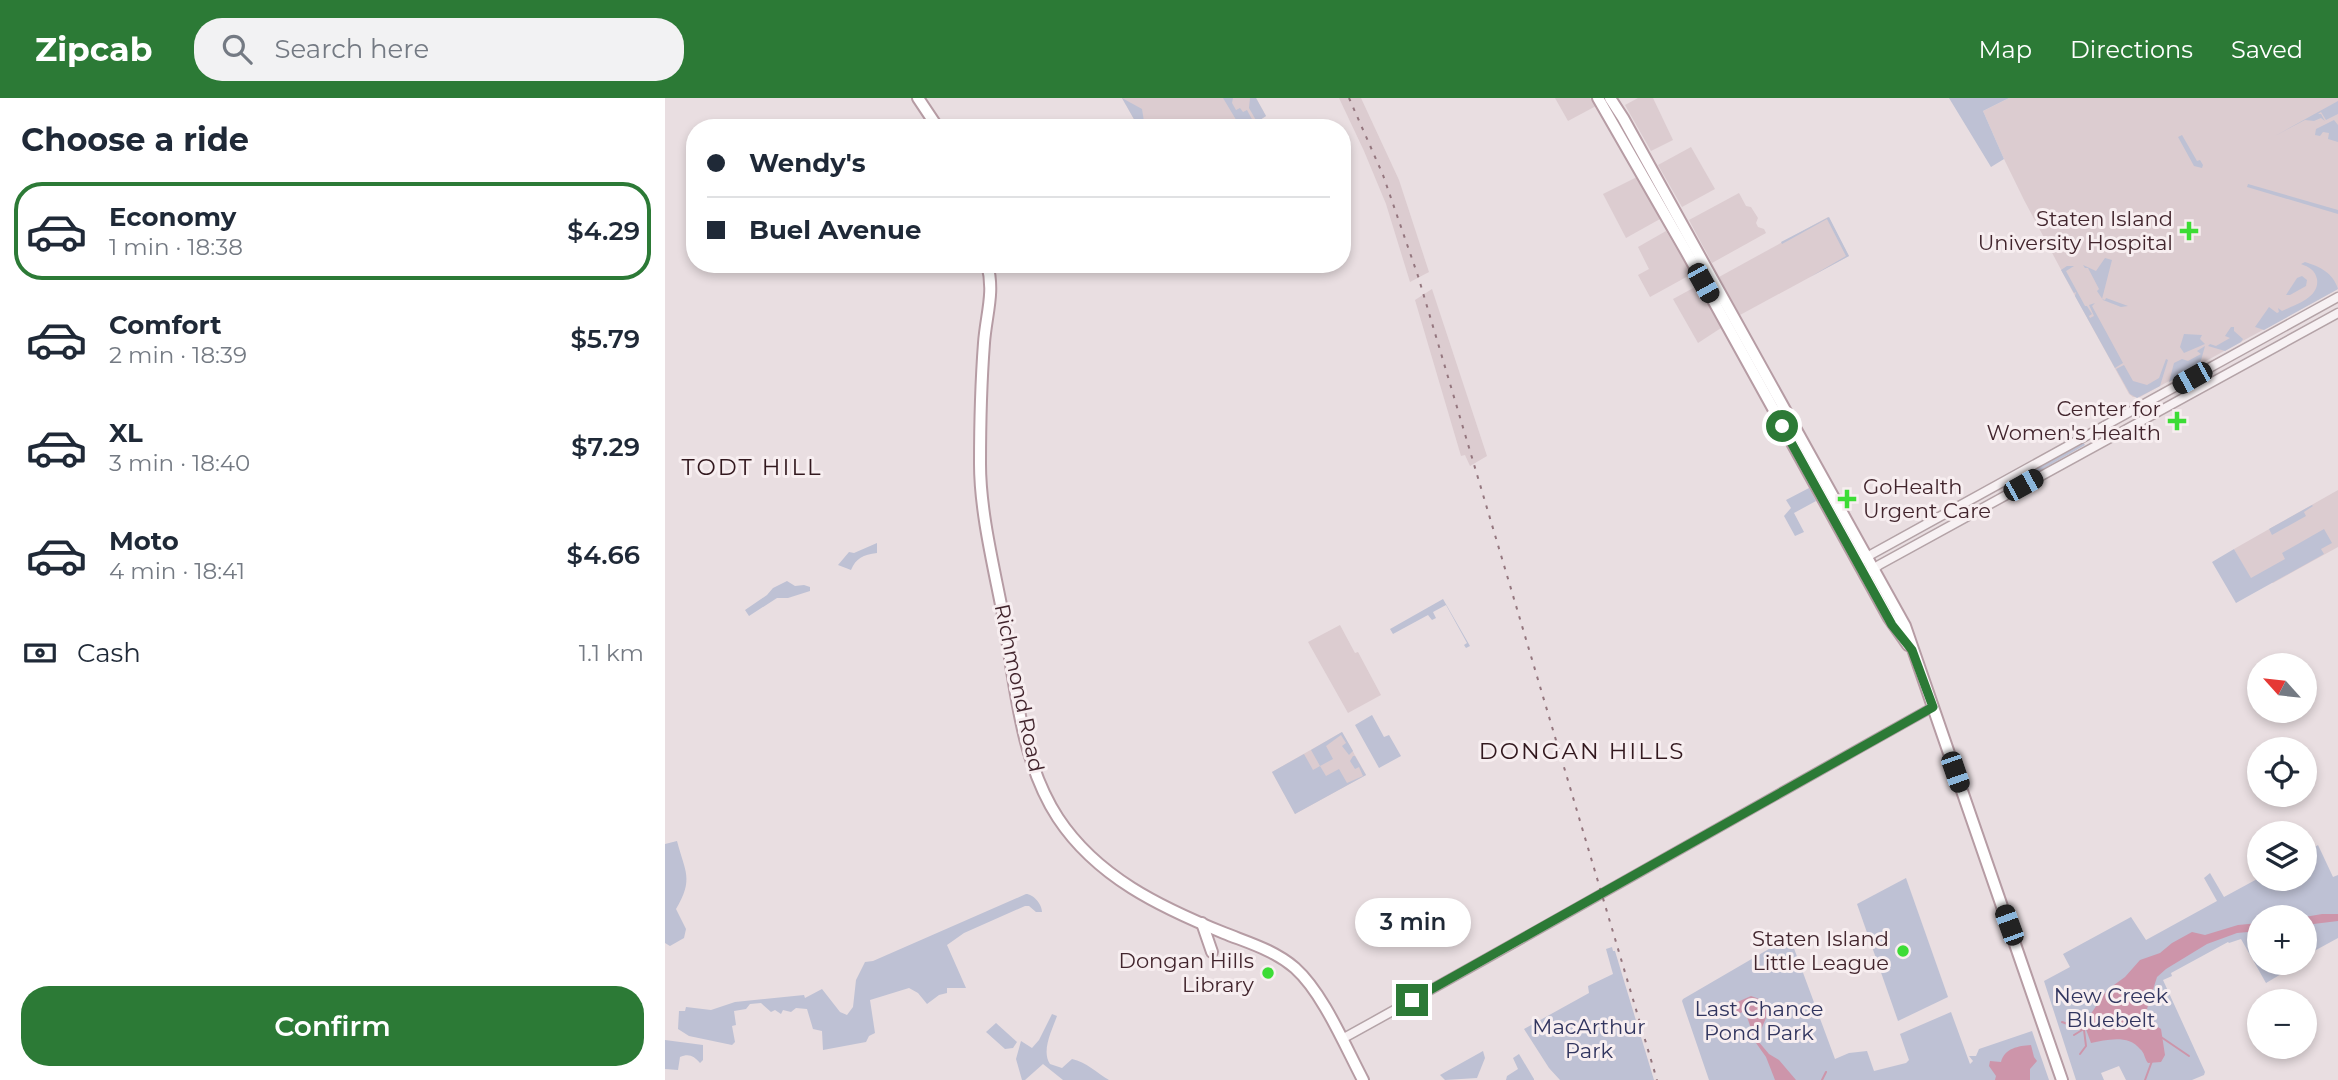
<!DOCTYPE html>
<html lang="en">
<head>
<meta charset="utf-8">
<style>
  body { margin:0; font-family:Montserrat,sans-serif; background:#f2f2f3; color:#1f2937; height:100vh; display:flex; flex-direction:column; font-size:26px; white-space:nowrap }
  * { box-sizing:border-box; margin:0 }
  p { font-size:23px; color:#747a83 }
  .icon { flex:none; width:38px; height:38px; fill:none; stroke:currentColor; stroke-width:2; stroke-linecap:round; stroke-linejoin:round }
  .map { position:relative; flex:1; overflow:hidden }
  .sheet { display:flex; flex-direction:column; background:#fff; width:665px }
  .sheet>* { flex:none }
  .guide { position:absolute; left:21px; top:21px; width:665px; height:154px; border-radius:28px; box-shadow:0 4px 10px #0003; display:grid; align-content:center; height:154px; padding:0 21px; background:#fff }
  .needle { width:46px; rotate:297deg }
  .tools { position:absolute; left:1582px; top:555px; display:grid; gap:14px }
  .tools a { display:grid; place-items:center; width:70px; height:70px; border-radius:50%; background:#fff; box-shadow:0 4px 10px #0003; font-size:35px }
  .end { position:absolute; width:32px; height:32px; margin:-16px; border:9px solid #2c7a36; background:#fff; box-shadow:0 0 0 4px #fff }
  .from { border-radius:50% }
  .bubble { position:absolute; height:49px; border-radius:24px; background:#fff; box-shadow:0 4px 10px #0003; font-size:23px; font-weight:600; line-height:49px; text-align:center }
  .car { position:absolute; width:21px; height:42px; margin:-21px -10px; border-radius:9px; box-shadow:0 0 5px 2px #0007; background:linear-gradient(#222 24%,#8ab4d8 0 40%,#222 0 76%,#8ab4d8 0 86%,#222 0) }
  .guide b { display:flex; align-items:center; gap:24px; height:66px; font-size:26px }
  .guide b+b { border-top:2px solid #e0e1e3 }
  .guide i { width:18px; height:18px; background:#1f2937 }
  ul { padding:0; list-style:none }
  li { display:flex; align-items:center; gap:21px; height:98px; margin:0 14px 10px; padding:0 7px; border:4px solid transparent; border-radius:28px }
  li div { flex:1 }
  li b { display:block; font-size:26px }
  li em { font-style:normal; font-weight:600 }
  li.current { border-color:#2c7a36 }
  li>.icon { width:63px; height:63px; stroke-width:1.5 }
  h2 { padding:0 21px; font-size:32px; line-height:84px }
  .pay { display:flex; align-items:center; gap:18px; height:77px; padding:0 21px; font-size:26px }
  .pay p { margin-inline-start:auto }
  .cta { display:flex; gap:14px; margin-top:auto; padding:14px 21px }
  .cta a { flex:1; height:80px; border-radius:28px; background:#2c7a36; color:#fff; font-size:28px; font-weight:600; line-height:80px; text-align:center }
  header { display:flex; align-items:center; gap:42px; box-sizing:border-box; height:98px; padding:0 35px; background:#2c7a36; color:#fff }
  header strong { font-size:33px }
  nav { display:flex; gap:38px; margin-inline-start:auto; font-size:24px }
  .search { width:490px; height:63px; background:#f2f2f3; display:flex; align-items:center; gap:18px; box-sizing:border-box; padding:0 24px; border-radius:28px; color:#747a83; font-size:26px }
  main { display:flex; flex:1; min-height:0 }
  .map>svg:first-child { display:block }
  .built { fill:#dcccd0 }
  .green { fill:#bec1d4 }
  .water { fill:#cd95aa }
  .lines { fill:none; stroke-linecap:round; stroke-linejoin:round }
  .stream { stroke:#cd95aa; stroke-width:2 }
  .minor-casing { stroke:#b4a3a7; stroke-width:11 }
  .major-casing { stroke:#b69ca4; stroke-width:14 }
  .minor { stroke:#f7f1f3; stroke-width:8 }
  .major { stroke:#fff; stroke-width:10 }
  .rail { stroke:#94767e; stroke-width:2; stroke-dasharray:3.5 7; stroke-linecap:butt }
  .route { stroke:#2c7a36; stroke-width:9 }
  .poi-dot { fill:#3cdc35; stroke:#f7eef0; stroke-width:2.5 }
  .labels { text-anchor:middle; stroke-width:6; stroke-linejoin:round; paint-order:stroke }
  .poi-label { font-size:21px; fill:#42252d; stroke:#f7eef0; text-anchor:end }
  .street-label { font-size:21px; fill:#42252d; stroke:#f7eef0 }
  .park-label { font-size:21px; fill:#31355f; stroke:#f7eef0 }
  .neighbourhood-label { font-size:23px; letter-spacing:2px; fill:#32181e; stroke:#f7eef0 }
</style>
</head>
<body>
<header>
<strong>Zipcab</strong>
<div class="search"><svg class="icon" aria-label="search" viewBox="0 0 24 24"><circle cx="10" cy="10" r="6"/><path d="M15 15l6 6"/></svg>Search here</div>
<nav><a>Map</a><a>Directions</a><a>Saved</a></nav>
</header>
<main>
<section class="sheet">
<h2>Choose a ride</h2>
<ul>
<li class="current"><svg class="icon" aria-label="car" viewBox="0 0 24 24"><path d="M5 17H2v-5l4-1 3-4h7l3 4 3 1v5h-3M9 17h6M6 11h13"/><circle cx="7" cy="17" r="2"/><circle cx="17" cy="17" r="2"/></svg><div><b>Economy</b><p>1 min · 18:38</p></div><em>$4.29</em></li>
<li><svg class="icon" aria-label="car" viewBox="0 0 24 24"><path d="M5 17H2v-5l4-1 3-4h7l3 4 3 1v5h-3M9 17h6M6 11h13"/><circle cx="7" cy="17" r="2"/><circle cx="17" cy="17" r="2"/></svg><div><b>Comfort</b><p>2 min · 18:39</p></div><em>$5.79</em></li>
<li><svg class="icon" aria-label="car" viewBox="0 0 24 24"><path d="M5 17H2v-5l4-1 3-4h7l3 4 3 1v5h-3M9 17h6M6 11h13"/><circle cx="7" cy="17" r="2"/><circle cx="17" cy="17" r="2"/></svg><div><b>XL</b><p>3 min · 18:40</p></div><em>$7.29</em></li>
<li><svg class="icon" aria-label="car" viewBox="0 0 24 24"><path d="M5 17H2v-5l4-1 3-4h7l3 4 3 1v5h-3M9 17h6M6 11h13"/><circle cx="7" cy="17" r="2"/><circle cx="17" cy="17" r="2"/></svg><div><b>Moto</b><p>4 min · 18:41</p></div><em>$4.66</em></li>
</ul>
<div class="pay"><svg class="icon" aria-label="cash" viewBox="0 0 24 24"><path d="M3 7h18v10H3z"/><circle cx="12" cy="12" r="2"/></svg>Cash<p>1.1 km</p></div>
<div class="cta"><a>Confirm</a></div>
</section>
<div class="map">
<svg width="1673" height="982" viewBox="0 0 1673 982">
  <rect width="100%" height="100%" fill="#e9dee1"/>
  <!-- built -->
  <g class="built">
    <path d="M 457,0 L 591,0 L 601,18 L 581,30 L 474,30 Z"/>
    <path d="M 674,0 L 696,0 L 734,82 L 764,174 L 745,184 L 721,106 L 699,53 Z"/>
    <path d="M 890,0 L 925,0 L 931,8 L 903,23 Z"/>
    <path d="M 973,0 L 988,0 L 1008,42 L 986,53 L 960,7 Z"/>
    <path d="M 1344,0 L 1673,0 L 1673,191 L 1495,288 L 1475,299 L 1468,299 L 1464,296 L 1410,198 L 1359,102 L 1339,61 L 1318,13 Z"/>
    <path d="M 1026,49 L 1050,91 L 1017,109 L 993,67 Z"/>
    <path d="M 972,79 L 995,121 L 961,140 L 938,96 Z"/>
    <path d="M 1074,95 L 1081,108 L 1086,109 L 1093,120 L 1091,125 L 1093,129 L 1099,131 L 1101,135 L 1047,165 L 1024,122 Z"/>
    <path d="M 1163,119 L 1184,158 L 1075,217 L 1054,179 Z"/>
    <path d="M 1001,133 L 1026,175 L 1025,177 L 985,199 L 973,177 L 984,171 L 973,149 Z"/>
    <path d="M 1032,188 L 1056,230 L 1033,245 L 1008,201 Z"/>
    <path d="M 767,191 L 822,358 L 805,368 L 800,357 L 796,358 L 750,202 Z"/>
    <path d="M 1673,392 L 1673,449 L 1608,485 L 1585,480 L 1569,451 Z"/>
    <path d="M 675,527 L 690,555 L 693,554 L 716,597 L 683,615 L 643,544 Z"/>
    <path d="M 677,634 L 701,677 L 630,716 L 607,674 Z"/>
  </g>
  <!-- green -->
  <g class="green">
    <path d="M 457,0 L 477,11 L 480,30 L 474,30 Z"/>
    <path d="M 558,0 L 568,0 L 567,5 L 571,12 L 575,10 L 578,14 L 582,12 L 589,25 L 576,30 Z"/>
    <path d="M 585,0 L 591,0 L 601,18 L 592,24 L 584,10 Z"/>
    <path d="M 1284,0 L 1344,0 L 1318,13 L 1339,61 L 1326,69 Z"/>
    <path d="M 1673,3 L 1673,16 L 1661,22 L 1656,14 L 1653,16 L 1656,16 L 1660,23 L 1656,20 L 1649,23 L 1640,22 L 1608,39 Z"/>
    <path d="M 1669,22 L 1673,27 L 1673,44 L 1663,41 L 1664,35 L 1658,34 L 1655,38 L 1650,37 L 1651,31 Z"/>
    <path d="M 1517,37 L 1532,63 L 1535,62 L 1538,67 L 1537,70 L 1529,68 L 1513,39 Z"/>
    <path d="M 1583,86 L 1673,112 L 1673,116 L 1582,89 Z"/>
    <path d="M 1164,119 L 1184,158 L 1145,179 L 1181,158 L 1162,121 L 1117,146 L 1116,144 Z"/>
    <path d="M 1440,160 L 1447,162 L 1437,201 L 1440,202 L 1441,200 L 1463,208 L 1456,209 L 1438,202 L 1432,193 L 1434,191 L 1423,170 L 1420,170 L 1418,167 L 1431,173 Z"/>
    <path d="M 1640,164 C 1656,169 1668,175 1673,191 L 1599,232 L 1590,229 L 1604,209 L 1612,215 L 1614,214 L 1613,210 L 1617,213 C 1629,207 1655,200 1652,181 C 1650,172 1644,169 1636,166 Z"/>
    <path d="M 1402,168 L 1409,168 L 1401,173 L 1420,208 L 1422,208 L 1427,216 L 1424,218 L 1425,220 L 1429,218 L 1424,207 L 1430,205 L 1427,208 L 1458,265 L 1450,270 L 1410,198 L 1411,194 L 1409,195 L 1396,172 Z"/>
    <path d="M 1637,178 L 1642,182 L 1641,188 L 1625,197 L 1621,197 L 1632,180 Z"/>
    <path d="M 1566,229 L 1569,229 L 1569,233 L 1578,241 L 1576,244 L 1560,253 L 1543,248 L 1545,246 L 1551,248 L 1565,240 L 1560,238 Z"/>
    <path d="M 1519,236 L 1537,237 L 1535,241 L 1540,246 L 1519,255 L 1515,249 Z"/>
    <path d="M 1540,248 L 1535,266 L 1504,284 L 1509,265 L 1517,261 L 1523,263 L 1536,256 L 1532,253 Z"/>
    <path d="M 1501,261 L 1503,262 L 1495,288 L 1472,300 L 1465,296 L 1451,271 L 1459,267 L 1468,283 L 1482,287 L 1494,280 Z"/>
    <path d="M 1418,344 L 1420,347 L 1369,376 L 1368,373 Z"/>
    <path d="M 1144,390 L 1151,403 L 1129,415 L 1139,434 L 1130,438 L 1119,418 L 1126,410 L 1121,402 Z"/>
    <path d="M 1647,407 L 1648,408 L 1639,414 L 1641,418 L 1607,437 L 1604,431 Z"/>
    <path d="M 1659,431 L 1667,445 L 1656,451 L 1659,456 L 1571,505 L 1547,464 L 1569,451 L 1586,480 L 1620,461 L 1617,455 Z"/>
    <path d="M 212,445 L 212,455 C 198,457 191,460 186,472 L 173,467 L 184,454 L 189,455 Z"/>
    <path d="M 122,483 L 130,488 L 139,487 L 145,489 L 145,493 L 123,500 L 112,500 L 84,518 L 80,512 L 102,497 L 108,490 Z"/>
    <path d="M 778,501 L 805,548 L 801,550 L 799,547 L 802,545 L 781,507 L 768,514 L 771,520 L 767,522 L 763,517 L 728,536 L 725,531 Z"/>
    <path d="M 707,617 L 719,639 L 724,637 L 736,658 L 714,670 L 690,627 Z"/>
    <path d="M 677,634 L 688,653 L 684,657 L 677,648 L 681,645 L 676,637 L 661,648 L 668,661 L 655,668 L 661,678 L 674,671 L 682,685 L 698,678 L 694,669 L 690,671 L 685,663 L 688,658 L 690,658 L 701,677 L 630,716 L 607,674 L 639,656 L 648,672 L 655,668 L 646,652 Z"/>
    <path d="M 12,743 C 20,774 29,781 11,811 L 21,831 L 19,840 L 5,848 L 0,845 L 0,746 Z"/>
    <path d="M 1653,747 L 1668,779 L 1673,777 L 1673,840 L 1640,858 L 1640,819 L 1594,819 L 1594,864 L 1629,865 L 1628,869 L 1601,885 L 1576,841 L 1564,845 L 1563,844 L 1506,875 L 1507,878 L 1498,882 L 1540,974 L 1539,977 L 1527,982 L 1461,982 L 1454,968 L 1436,975 L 1439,982 L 1411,982 L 1379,883 L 1405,869 L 1398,856 L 1466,819 L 1481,842 L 1552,803 L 1539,780 L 1545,775 L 1559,799 L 1594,780 L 1640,780 L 1640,755 Z"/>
    <path d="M 1241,780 L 1283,899 L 1233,923 L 1192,806 Z"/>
    <path d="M 361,796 C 368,796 377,806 377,814 L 371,814 L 364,808 L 360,808 L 299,835 L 282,847 L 301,890 L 282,890 L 282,895 L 274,897 L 262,906 L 253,895 L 244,890 L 205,902 L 210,935 L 204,938 L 201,944 L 158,952 L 157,933 L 148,931 L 142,911 L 131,910 L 126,914 L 118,912 L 116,916 L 110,912 L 106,914 L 96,905 L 85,906 L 81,911 L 69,913 L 71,927 L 67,928 L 70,944 L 67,947 L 24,938 L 13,931 L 14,913 L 20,913 L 21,909 L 46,912 L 70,904 L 139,897 L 140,900 L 157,891 L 175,914 L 182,917 L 188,909 L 191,882 L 200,864 L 208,863 Z"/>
    <path d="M 1121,841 L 1127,845 L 1170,961 L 1184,955 L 1202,953 L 1209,973 L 1241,965 L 1244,962 L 1235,936 L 1286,914 L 1305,966 L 1308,963 L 1304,958 L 1311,958 L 1314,951 L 1367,933 L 1384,982 L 1044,982 L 1017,903 L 1018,901 Z"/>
    <path d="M 947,849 L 948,853 L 950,853 L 989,982 L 895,982 L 884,970 L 859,931 L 924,895 L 923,888 L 948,876 L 941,851 Z"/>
    <path d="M 387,916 L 392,918 C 387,932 376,953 385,966 L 397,970 L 407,961 C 421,964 432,975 444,982 L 398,982 L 378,966 L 360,982 L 357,982 L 351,961 L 356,943 L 367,950 L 374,942 Z"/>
    <path d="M 331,925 L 352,944 L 348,950 L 340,951 L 321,934 Z"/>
    <path d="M 0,942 L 38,947 L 38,962 L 35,965 C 29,958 24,955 15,959 L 13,972 L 0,971 Z"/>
    <path d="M 818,953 L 820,960 L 812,980 L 780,982 L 775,977 Z"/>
    <path d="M 854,956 L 869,981 L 869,982 L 841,982 L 842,978 L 853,971 L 848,960 Z"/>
  </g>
  <!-- water -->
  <g class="water">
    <path d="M 1657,816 L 1673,816 L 1673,823 L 1640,827 L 1640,819 Z"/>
    <path d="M 1594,825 L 1594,833 L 1572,835 L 1542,846 L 1501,871 L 1492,879 L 1482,911 L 1487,925 L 1496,931 L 1500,957 L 1496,964 L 1483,965 C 1479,960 1480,955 1475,951 C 1463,936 1441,942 1426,945 L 1419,926 L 1442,892 L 1460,879 L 1475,862 L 1495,855 L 1507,845 L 1527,834 L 1540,837 L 1573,827 Z"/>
    <path d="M 1086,898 C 1117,907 1095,924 1093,943 L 1104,956 L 1114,962 L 1131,982 L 1110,982 L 1101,959 L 1091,945 L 1080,913 L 1063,920 L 1061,909 Z"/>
    <path d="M 1366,947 L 1369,959 L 1372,963 L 1365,971 L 1365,982 L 1330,982 L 1331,978 L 1324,968 L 1325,963 L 1336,964 C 1340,950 1353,948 1366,947 Z"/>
  </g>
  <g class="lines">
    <!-- stream -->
    <g class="stream">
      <path d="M 1397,924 L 1419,932 L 1421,948 L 1415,956"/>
      <path d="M 1409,937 L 1422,929"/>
      <path d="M 1496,939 L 1524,958"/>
      <path d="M 1157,982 L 1161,974"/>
      <path d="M 1480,982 L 1487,963"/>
    </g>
    <defs>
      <g id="minor">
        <path d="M 1198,461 L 1673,199"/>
        <path d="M 1205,474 L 1214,467 L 1673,215"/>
        <path d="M 677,941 C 875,832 1071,719 1268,609"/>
      </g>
      <g id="major">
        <path d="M 253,0 L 273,30"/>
        <path d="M 933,0 L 1022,155 L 1224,520 L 1243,547"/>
        <path d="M 945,0 L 958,20 L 1240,528 L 1397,982"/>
        <path d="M 322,166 C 330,194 321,217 319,245 C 316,285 315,326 315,366 C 315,414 329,470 338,517 C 350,584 355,662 393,720 C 432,779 495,809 559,835 C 584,845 609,852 630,870 C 658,895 680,948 698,982"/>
        <path d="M 537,825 L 547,854"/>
      </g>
    </defs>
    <!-- minor casing -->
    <use href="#minor" class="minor-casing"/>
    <!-- major casing -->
    <use href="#major" class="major-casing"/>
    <!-- minor -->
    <use href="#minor" class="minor"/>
    <!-- major -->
    <use href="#major" class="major"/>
    <!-- rail -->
    <path class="rail" d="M 684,0 L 718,77 L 753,178 L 992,982"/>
  </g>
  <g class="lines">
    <!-- route -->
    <path class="route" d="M 747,902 L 1268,609 L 1247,552 L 1227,527 L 1117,328"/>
  </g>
  <!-- markers -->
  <g class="poi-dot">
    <path d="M1520.5 122.5h7v7h7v7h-7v7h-7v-7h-7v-7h7z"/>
    <path d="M1508.5 312.5h7v7h7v7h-7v7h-7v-7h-7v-7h7z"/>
    <path d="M1178.5 390.5h7v7h7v7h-7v7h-7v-7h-7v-7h7z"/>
    <circle cx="1238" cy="853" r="7"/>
    <circle cx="603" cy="875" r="7"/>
  </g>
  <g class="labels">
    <!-- poi labels -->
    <g class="poi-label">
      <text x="1508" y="128">Staten Island<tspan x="1508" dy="24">University Hospital</tspan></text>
      <text x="1496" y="318">Center for<tspan x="1496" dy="24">Women's Health</tspan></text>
      <text x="1198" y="396" text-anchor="start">GoHealth<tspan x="1198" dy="24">Urgent Care</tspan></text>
      <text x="1224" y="848">Staten Island<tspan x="1224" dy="24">Little League</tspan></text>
      <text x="589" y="870">Dongan Hills<tspan x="589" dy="24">Library</tspan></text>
    </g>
    <!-- street labels -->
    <g class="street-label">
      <text transform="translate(354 590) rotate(78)" y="7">Richmond Road</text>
    </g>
    <!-- park labels -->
    <g class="park-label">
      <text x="1446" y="905">New Creek<tspan x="1446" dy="24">Bluebelt</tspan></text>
      <text x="1094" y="918">Last Chance<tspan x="1094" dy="24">Pond Park</tspan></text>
      <text x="924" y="936">MacArthur<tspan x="924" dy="24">Park</tspan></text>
    </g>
    <!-- neighbourhood labels -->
    <g class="neighbourhood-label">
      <text x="87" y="377">TODT HILL</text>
      <text x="917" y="661">DONGAN HILLS</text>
    </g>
  </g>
</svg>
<div class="tools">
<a><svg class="needle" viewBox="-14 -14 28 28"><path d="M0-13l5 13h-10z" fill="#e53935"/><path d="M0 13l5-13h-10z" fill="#747a83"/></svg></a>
<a><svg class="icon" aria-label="locate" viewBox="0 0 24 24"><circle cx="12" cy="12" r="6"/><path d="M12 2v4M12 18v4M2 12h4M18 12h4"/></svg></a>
<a><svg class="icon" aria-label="layers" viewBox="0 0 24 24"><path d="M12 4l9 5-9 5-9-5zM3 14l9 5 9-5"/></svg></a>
<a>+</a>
<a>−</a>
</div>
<i class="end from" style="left:1117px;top:328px"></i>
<i class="end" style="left:747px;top:902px"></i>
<div class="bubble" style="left:690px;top:800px;width:116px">3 min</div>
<i class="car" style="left:1038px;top:185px;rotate:151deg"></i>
<i class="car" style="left:1527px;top:280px;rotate:241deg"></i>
<i class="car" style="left:1358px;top:387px;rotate:61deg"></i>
<i class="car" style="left:1290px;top:674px;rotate:161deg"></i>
<i class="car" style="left:1344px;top:827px;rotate:340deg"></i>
<div class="guide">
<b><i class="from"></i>Wendy's</b>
<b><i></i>Buel Avenue</b>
</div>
</div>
</main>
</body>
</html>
